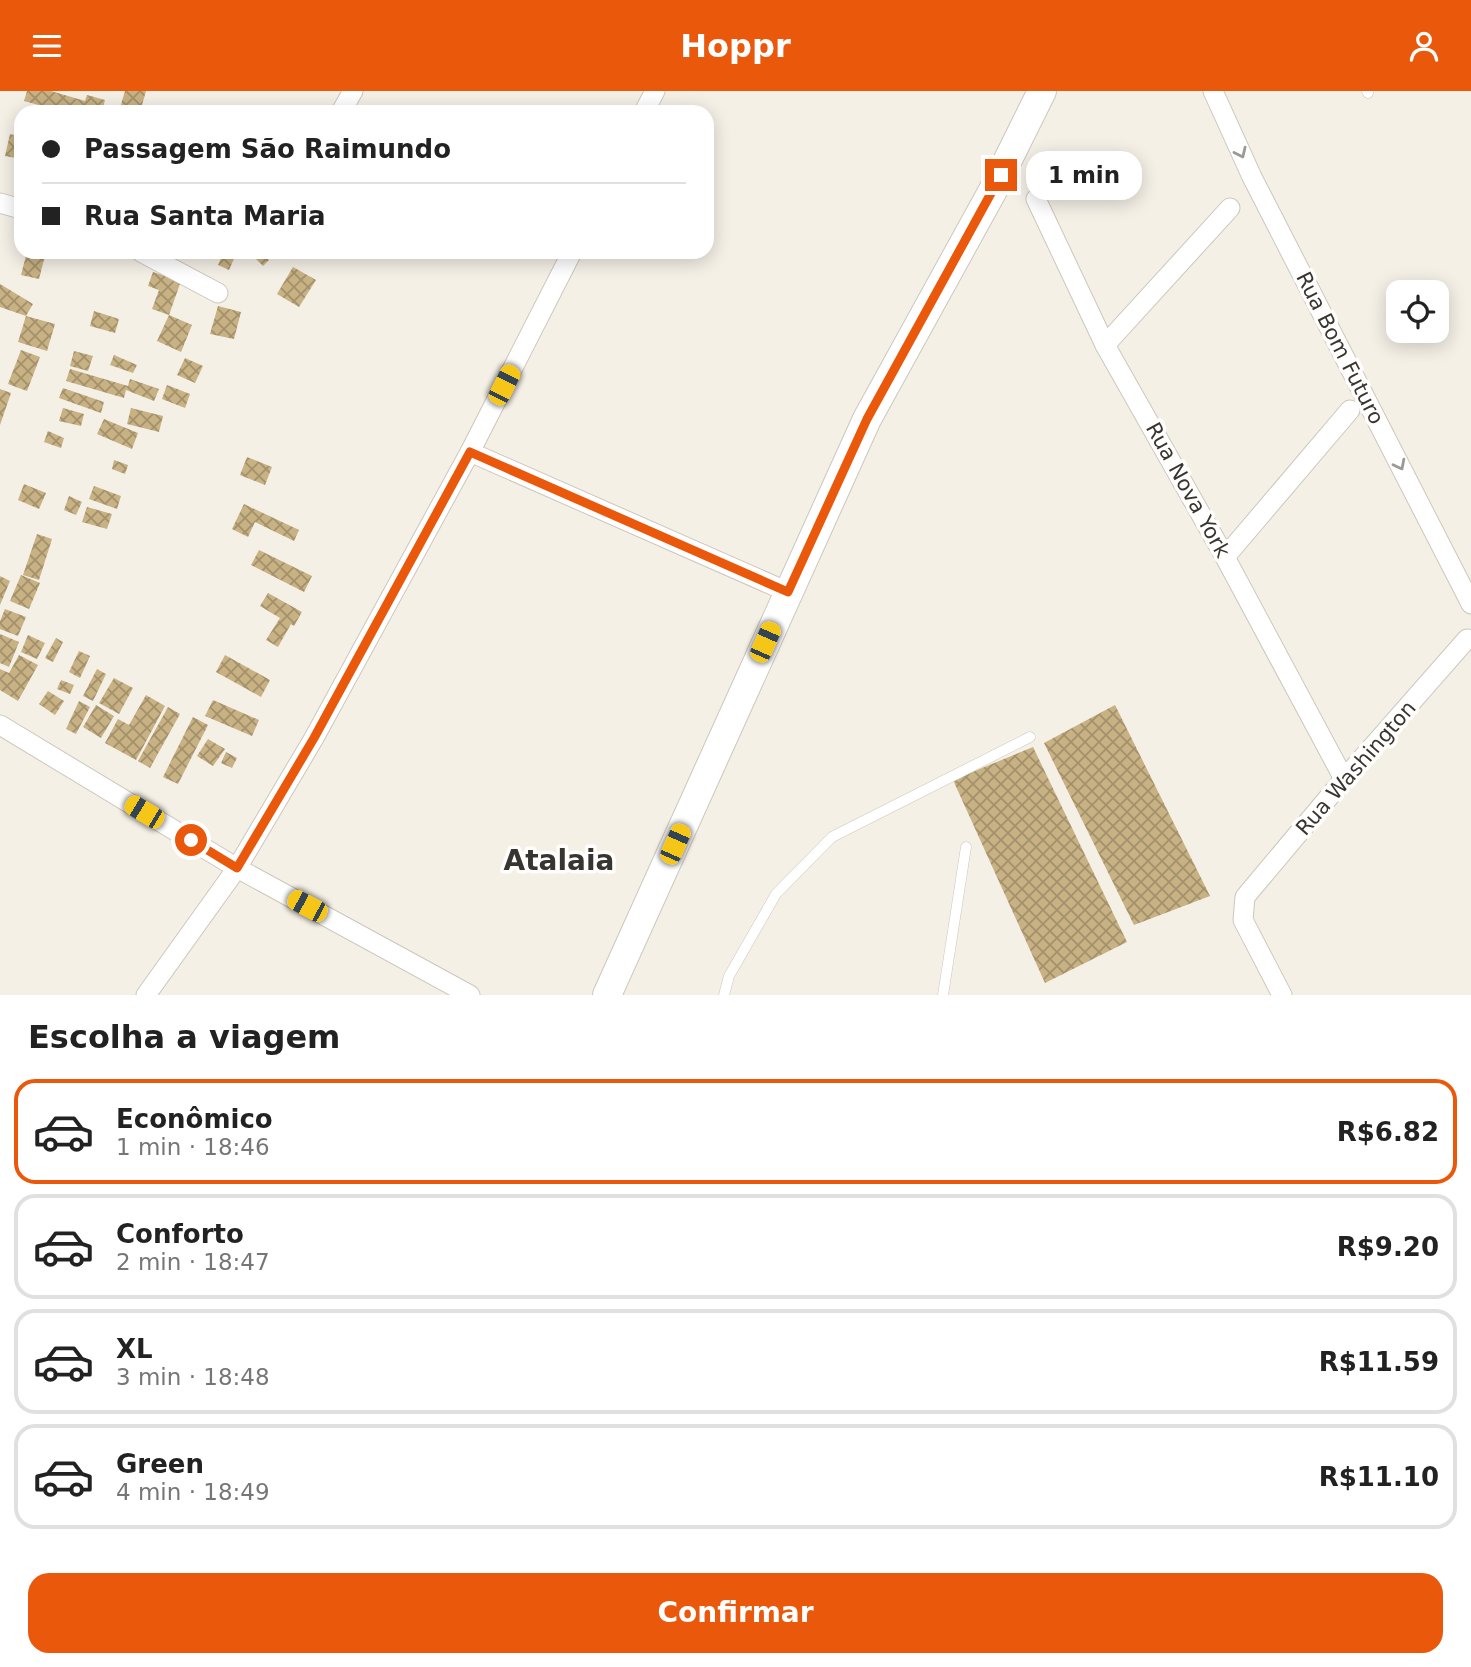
<!DOCTYPE html>
<html lang="pt">
<head>
<meta charset="utf-8">
<style>
  body { margin:0; font-family:"DejaVu Sans",sans-serif; background:#f2f2f2; color:#222; height:100vh; display:flex; flex-direction:column; font-size:26px; white-space:nowrap }
  * { box-sizing:border-box; margin:0 }
  p { font-size:23px; color:#767676 }
  .icon { flex:none; width:38px; height:38px; fill:none; stroke:currentColor; stroke-width:2; stroke-linecap:round; stroke-linejoin:round }
  .map { position:relative; height:904px; overflow:hidden }
  .drawer { display:flex; flex-direction:column; background:#fff; flex:1 }
  .drawer>* { flex:none }
  .hud { position:absolute; left:14px; top:14px; width:700px; height:154px; border-radius:21px; box-shadow:0 4px 18px #0003; display:grid; align-content:center; height:154px; padding:0 28px; background:#fff }
  .buttons { position:absolute; left:1386px; top:189px; display:grid; gap:14px }
  .buttons a { display:grid; place-items:center; width:63px; height:63px; border-radius:14px; background:#fff; box-shadow:0 4px 18px #0003; font-size:35px }
  .end { position:absolute; width:32px; height:32px; margin:-16px; border:9px solid #ea580c; background:#fff; box-shadow:0 0 0 4px #fff }
  .from { border-radius:50% }
  .bubble { position:absolute; height:49px; border-radius:21px; background:#fff; box-shadow:0 4px 18px #0003; font-size:23px; font-weight:800; line-height:49px; text-align:center }
  .car { position:absolute; width:21px; height:42px; margin:-21px -10px; border-radius:9px; box-shadow:0 0 5px 2px #0007; background:linear-gradient(#f5c518 24%,#345 0 40%,#f5c518 0 76%,#345 0 86%,#f5c518 0) }
  .hud b { display:flex; align-items:center; gap:24px; height:66px; font-size:26px }
  .hud b+b { border-top:2px solid #e0e0e0 }
  .hud i { width:18px; height:18px; background:#222 }
  ul { padding:0; list-style:none }
  li { display:flex; align-items:center; gap:21px; height:105px; margin:0 14px 10px; padding:0 14px; border:4px solid #e0e0e0; border-radius:21px }
  li div { flex:1 }
  li b { display:block; font-size:26px }
  li em { font-style:normal; font-weight:800 }
  li.selected { border-color:#ea580c }
  li>.icon { width:63px; height:63px; stroke-width:1.5 }
  h2 { padding:0 28px; font-size:32px; line-height:84px }
  .primary-button { display:flex; gap:14px; margin-top:auto; padding:14px 28px }
  .primary-button a { flex:1; height:80px; border-radius:21px; background:#ea580c; color:#fff; font-size:28px; font-weight:800; line-height:80px; text-align:center }
  header { display:flex; justify-content:space-between; align-items:center; height:91px; padding:0 28px; background:#ea580c; color:#fff; font-size:32px; font-weight:800 }
  .map>svg:first-child { display:block }
  .building { fill:url(#building-cross-hatch) }
  .lines { fill:none; stroke-linecap:round; stroke-linejoin:round }
  .lane-casing { stroke:#ccc7bd; stroke-width:11 }
  .street-casing { stroke:#ccc7bd; stroke-width:21 }
  .secondary-casing { stroke:#ccc7bd; stroke-width:30 }
  .lane { stroke:#fff; stroke-width:10 }
  .street { stroke:#fff; stroke-width:19 }
  .secondary { stroke:#fff; stroke-width:28 }
  .oneway { stroke:#9b9a98 }
  .route { stroke:#ea580c; stroke-width:9 }
  .labels { text-anchor:middle; stroke-width:7; stroke-linejoin:round; paint-order:stroke }
  .street-label { font-size:21px; fill:#373531; stroke:#fffefc }
  .district-label { font-size:28px; font-weight:bold; fill:#373531; stroke:#fffefc }
</style>
</head>
<body>
<header><svg class="icon" aria-label="menu" viewBox="0 0 24 24"><path d="M4 6h16M4 12h16M4 18h16"/></svg>Hoppr<svg class="icon" aria-label="person" viewBox="0 0 24 24"><circle cx="12" cy="8" r="4"/><path d="M4 21q1-7 8-7t8 7"/></svg></header>
<div class="map">
<svg width="1471" height="904" viewBox="0 0 1471 904">
  <defs>
    <pattern id="building-cross-hatch" width="8" height="8" patternUnits="userSpaceOnUse" patternTransform="scale(1.75)"><rect width="8" height="8" fill="#c8b183"/><path d="M0 0l8 8M0 8l8-8" fill="none" stroke="#a3916c"/></pattern>
  </defs>
  <rect width="100%" height="100%" fill="#f5f0e6"/>
  <!-- building -->
  <g class="building">
    <path d="M 27,0 L 51,0 L 85,10 L 87,4 L 105,9 L 102,21 L 52,21 L 53,18 L 24,10 Z"/>
    <path d="M 125,0 L 146,0 L 140,21 L 120,17 Z"/>
    <path d="M 10,43 L 21,46 L 21,68 L 5,65 Z"/>
    <path d="M 27,161 L 46,161 L 39,188 L 21,184 Z"/>
    <path d="M 224,161 L 237,161 L 229,179 L 218,174 Z"/>
    <path d="M 253,161 L 261,161 L 269,169 L 263,175 L 251,163 Z"/>
    <path d="M 293,176 L 316,189 L 299,216 L 277,203 Z"/>
    <path d="M 153,181 L 181,190 L 169,224 L 152,218 L 159,199 L 148,195 Z"/>
    <path d="M 0,193 L 33,213 L 26,225 L 0,216 Z"/>
    <path d="M 218,215 L 241,221 L 234,248 L 210,243 Z"/>
    <path d="M 94,220 L 119,228 L 115,242 L 90,235 Z"/>
    <path d="M 169,224 L 192,234 L 181,261 L 157,250 Z"/>
    <path d="M 26,225 L 55,233 L 47,260 L 18,251 Z"/>
    <path d="M 21,259 L 40,266 L 27,300 L 8,293 Z"/>
    <path d="M 74,260 L 93,265 L 88,280 L 70,275 Z"/>
    <path d="M 114,264 L 137,274 L 133,282 L 110,274 Z"/>
    <path d="M 185,267 L 203,275 L 195,292 L 177,284 Z"/>
    <path d="M 70,278 L 128,295 L 130,288 L 159,298 L 154,310 L 126,299 L 124,307 L 66,290 Z"/>
    <path d="M 167,294 L 190,303 L 185,317 L 162,308 Z"/>
    <path d="M 63,297 L 104,311 L 101,322 L 59,307 Z"/>
    <path d="M 0,298 L 11,302 L 0,334 Z"/>
    <path d="M 63,317 L 84,323 L 81,335 L 59,330 Z"/>
    <path d="M 131,317 L 163,325 L 159,341 L 127,333 Z"/>
    <path d="M 104,328 L 138,342 L 132,358 L 97,343 Z"/>
    <path d="M 48,340 L 64,347 L 61,357 L 44,351 Z"/>
    <path d="M 247,366 L 272,376 L 265,394 L 240,384 Z"/>
    <path d="M 114,369 L 128,374 L 125,383 L 112,378 Z"/>
    <path d="M 24,393 L 46,402 L 39,418 L 18,409 Z"/>
    <path d="M 94,395 L 121,405 L 117,418 L 89,408 Z"/>
    <path d="M 69,405 L 82,411 L 76,424 L 64,419 Z"/>
    <path d="M 244,413 L 299,439 L 294,450 L 255,431 L 248,446 L 232,438 Z"/>
    <path d="M 87,416 L 112,423 L 107,438 L 82,431 Z"/>
    <path d="M 37,443 L 52,448 L 39,489 L 23,484 Z"/>
    <path d="M 259,459 L 312,485 L 304,501 L 251,474 Z"/>
    <path d="M 21,484 L 40,492 L 29,518 L 10,510 Z"/>
    <path d="M 0,485 L 10,490 L 0,514 Z"/>
    <path d="M 268,502 L 302,521 L 294,535 L 291,533 L 278,556 L 266,549 L 280,527 L 260,515 Z"/>
    <path d="M 5,518 L 26,526 L 18,545 L 0,538 L 0,530 Z"/>
    <path d="M 0,543 L 19,551 L 9,576 L 0,572 Z"/>
    <path d="M 28,544 L 45,552 L 37,568 L 21,561 Z"/>
    <path d="M 56,547 L 63,551 L 53,571 L 45,567 Z"/>
    <path d="M 79,560 L 90,565 L 80,587 L 69,581 Z"/>
    <path d="M 19,564 L 38,574 L 18,610 L 0,599 L 0,578 L 9,582 Z"/>
    <path d="M 225,564 L 270,589 L 261,606 L 216,581 Z"/>
    <path d="M 97,578 L 106,583 L 93,610 L 83,605 Z"/>
    <path d="M 114,587 L 133,597 L 119,623 L 99,612 Z"/>
    <path d="M 61,589 L 74,594 L 70,603 L 57,598 Z"/>
    <path d="M 48,600 L 64,610 L 55,624 L 39,613 Z"/>
    <path d="M 146,604 L 165,615 L 136,669 L 105,652 L 118,628 L 129,634 Z"/>
    <path d="M 213,609 L 259,629 L 252,645 L 205,625 Z"/>
    <path d="M 79,610 L 90,616 L 76,643 L 66,638 Z"/>
    <path d="M 96,614 L 114,625 L 101,647 L 83,636 Z"/>
    <path d="M 1115,614 L 1210,805 L 1134,834 L 1044,652 Z"/>
    <path d="M 168,616 L 180,623 L 150,677 L 138,670 Z"/>
    <path d="M 193,626 L 208,634 L 178,693 L 163,686 Z"/>
    <path d="M 208,648 L 225,658 L 213,675 L 197,665 Z"/>
    <path d="M 1033,656 L 1127,851 L 1045,892 L 953,689 Z"/>
    <path d="M 226,661 L 237,667 L 232,677 L 221,672 Z"/>
  </g>
  <g class="lines">
    <defs>
      <g id="lane">
        <path d="M 1367,0 L 1368,2"/>
        <path d="M 724,904 L 729,885 L 776,803 L 832,746 L 1030,646"/>
        <path d="M 943,904 L 966,756"/>
      </g>
      <g id="street">
        <path d="M 1213,0 L 1252,86 L 1471,513"/>
        <path d="M 341,21 L 353,0"/>
        <path d="M 644,21 L 655,0"/>
        <path d="M 1036,108 L 1105,254 L 1225,466 L 1344,688"/>
        <path d="M 0,112 L 21,118"/>
        <path d="M 141,161 L 218,202"/>
        <path d="M 1105,254 L 1230,117"/>
        <path d="M 470,361 L 788,501"/>
        <path d="M 1225,466 L 1350,319"/>
        <path d="M 0,634 L 237,777 L 470,904"/>
        <path d="M 146,904 L 237,777 L 314,647 L 470,361 L 572,161"/>
        <path d="M 1282,904 L 1243,829 L 1245,806 L 1344,688 L 1467,548"/>
      </g>
      <path id="secondary" d="M 607,904 L 867,328 L 992,101 L 1042,0"/>
    </defs>
    <!-- lane casing -->
    <use href="#lane" class="lane-casing"/>
    <!-- street casing -->
    <use href="#street" class="street-casing"/>
    <!-- secondary casing -->
    <use href="#secondary" class="secondary-casing"/>
    <!-- lane -->
    <use href="#lane" class="lane"/>
    <!-- street -->
    <use href="#street" class="street"/>
    <!-- secondary -->
    <use href="#secondary" class="secondary"/>
  </g>
  <!-- one-way arrows -->
  <defs><path id="oneway-chevron" d="M-2-3.5L2.5 0L-2 3.5" fill="none" stroke-width="1.6" stroke-linecap="round" stroke-linejoin="round" transform="scale(1.75)"/></defs>
  <g class="oneway">
    <use href="#oneway-chevron" transform="translate(1241 62) rotate(65)"/>
    <use href="#oneway-chevron" transform="translate(1400 374) rotate(63)"/>
  </g>
  <g class="lines">
    <!-- route -->
    <path class="route" d="M 191,749 L 237,777 L 314,647 L 470,361 L 788,501 L 867,328 L 1001,84"/>
  </g>
  <g class="labels">
    <!-- street labels -->
    <g class="street-label">
      <text transform="translate(1340 257) rotate(63)" y="7">Rua Bom Futuro</text>
      <text transform="translate(1188 399) rotate(61)" y="7">Rua Nova York</text>
      <text transform="translate(1356 677) rotate(-49)" y="7">Rua Washington</text>
    </g>
    <!-- district labels -->
    <g class="district-label">
      <text x="559" y="779">Atalaia</text>
    </g>
  </g>
</svg>
<div class="buttons">
<a><svg class="icon" aria-label="locate" viewBox="0 0 24 24"><circle cx="12" cy="12" r="6"/><path d="M12 2v4M12 18v4M2 12h4M18 12h4"/></svg></a>
</div>
<i class="end from" style="left:191px;top:749px"></i>
<i class="end" style="left:1001px;top:84px"></i>
<div class="bubble" style="left:1026px;top:60px;width:116px">1 min</div>
<i class="car" style="left:504px;top:294px;rotate:27deg"></i>
<i class="car" style="left:765px;top:551px;rotate:24deg"></i>
<i class="car" style="left:144px;top:721px;rotate:301deg"></i>
<i class="car" style="left:675px;top:753px;rotate:24deg"></i>
<i class="car" style="left:307px;top:815px;rotate:298deg"></i>
<div class="hud">
<b><i class="from"></i>Passagem São Raimundo</b>
<b><i></i>Rua Santa Maria</b>
</div>
</div>
<section class="drawer">
<h2>Escolha a viagem</h2>
<ul>
<li class="selected"><svg class="icon" aria-label="car" viewBox="0 0 24 24"><path d="M5 17H2v-5l4-1 3-4h7l3 4 3 1v5h-3M9 17h6M6 11h13"/><circle cx="7" cy="17" r="2"/><circle cx="17" cy="17" r="2"/></svg><div><b>Econômico</b><p>1 min · 18:46</p></div><em>R$6.82</em></li>
<li><svg class="icon" aria-label="car" viewBox="0 0 24 24"><path d="M5 17H2v-5l4-1 3-4h7l3 4 3 1v5h-3M9 17h6M6 11h13"/><circle cx="7" cy="17" r="2"/><circle cx="17" cy="17" r="2"/></svg><div><b>Conforto</b><p>2 min · 18:47</p></div><em>R$9.20</em></li>
<li><svg class="icon" aria-label="car" viewBox="0 0 24 24"><path d="M5 17H2v-5l4-1 3-4h7l3 4 3 1v5h-3M9 17h6M6 11h13"/><circle cx="7" cy="17" r="2"/><circle cx="17" cy="17" r="2"/></svg><div><b>XL</b><p>3 min · 18:48</p></div><em>R$11.59</em></li>
<li><svg class="icon" aria-label="car" viewBox="0 0 24 24"><path d="M5 17H2v-5l4-1 3-4h7l3 4 3 1v5h-3M9 17h6M6 11h13"/><circle cx="7" cy="17" r="2"/><circle cx="17" cy="17" r="2"/></svg><div><b>Green</b><p>4 min · 18:49</p></div><em>R$11.10</em></li>
</ul>
<div class="primary-button"><a>Confirmar</a></div>
</section>
</body>
</html>
